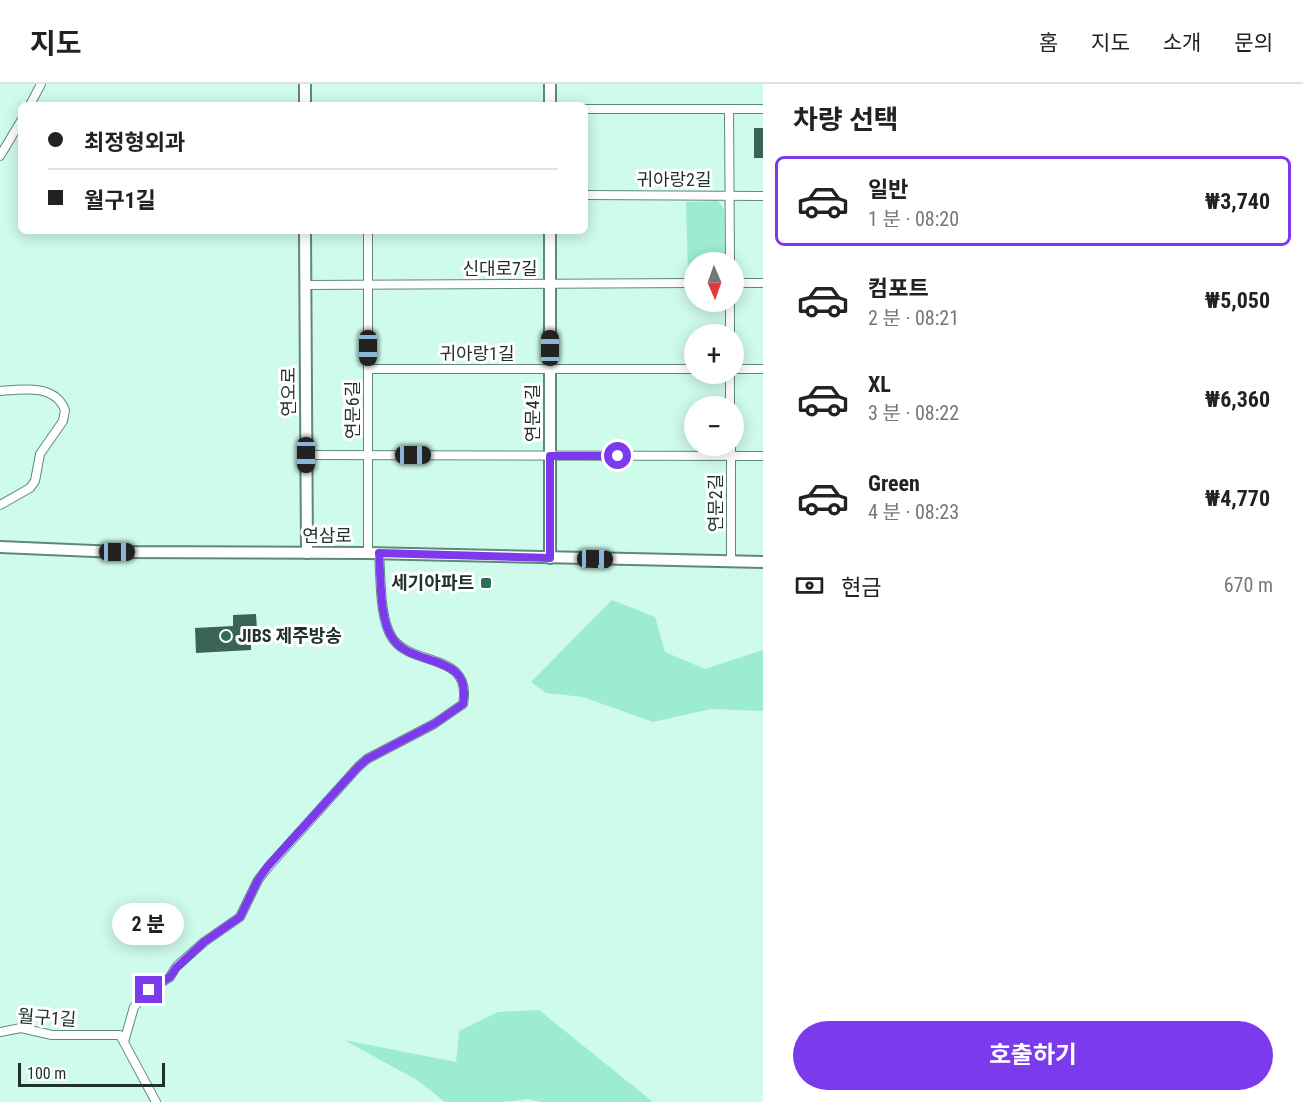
<!DOCTYPE html>
<html lang="ko">
<head>
<meta charset="utf-8">
<style>
  body { margin:0; font-family:"Roboto Condensed","Noto Sans KR",sans-serif; background:#f2f2f2; color:#222; height:100vh; display:flex; flex-direction:column; font-size:22px; white-space:nowrap }
  * { box-sizing:border-box; margin:0 }
  p { font-size:20px; color:#767676 }
  .icon { flex:none; width:33px; height:33px; fill:none; stroke:currentColor; stroke-width:2; stroke-linecap:round; stroke-linejoin:round }
  .map { position:relative; flex:1; overflow:hidden }
  .sheet { display:flex; flex-direction:column; background:#fff; width:540px }
  .sheet>* { flex:none }
  .hud { position:absolute; left:18px; top:18px; width:570px; height:132px; border-radius:9px; box-shadow:0 3px 15px #0003; display:grid; align-content:center; height:132px; padding:0 30px; background:#fff }
  .needle { width:39px; rotate:178deg }
  .controls { position:absolute; left:684px; top:168px; display:grid; gap:12px }
  .controls a { display:grid; place-items:center; width:60px; height:60px; border-radius:50%; background:#fff; box-shadow:0 3px 15px #0003; font-size:30px }
  .scale { position:absolute; left:18px; bottom:15px; width:147px; box-sizing:border-box; padding-left:6px; border:3px solid #20322c; border-top:0; font-size:16px; line-height:21px; white-space:nowrap; color:#20322c; -webkit-text-stroke:4px #fff; paint-order:stroke }
  .end { position:absolute; width:27px; height:27px; margin:-14px; border:8px solid #7c3aed; background:#fff; box-shadow:0 0 0 3px #fff }
  .from { border-radius:50% }
  .bubble { position:absolute; height:42px; border-radius:21px; background:#fff; box-shadow:0 3px 15px #0003; font-size:20px; font-weight:700; line-height:42px; text-align:center }
  .car { position:absolute; width:18px; height:36px; margin:-18px -9px; border-radius:8px; box-shadow:0 0 4px 2px #0007; background:linear-gradient(#222 24%,#8ab4d8 0 40%,#222 0 76%,#8ab4d8 0 86%,#222 0) }
  .hud b { display:flex; align-items:center; gap:21px; height:57px; font-size:22px }
  .hud b+b { border-top:2px solid #e0e0e0 }
  .hud i { width:15px; height:15px; background:#222 }
  ul { padding:0; list-style:none }
  li { display:flex; align-items:center; gap:18px; height:90px; margin:0 12px 9px; padding:0 18px; border:3px solid transparent; border-radius:9px }
  li div { flex:1 }
  li b { display:block; font-size:22px }
  li em { font-style:normal; font-weight:700 }
  li.active { border-color:#7c3aed }
  li>.icon { width:54px; height:54px; stroke-width:1.5 }
  h2 { padding:0 30px; font-size:27px; line-height:72px }
  .pay { display:flex; align-items:center; gap:15px; height:66px; padding:0 30px; font-size:22px }
  .pay p { margin-inline-start:auto }
  .primary-button { display:flex; gap:12px; margin-top:auto; padding:12px 30px }
  .primary-button a { flex:1; height:69px; border-radius:36px; background:#7c3aed; color:#fff; font-size:24px; font-weight:700; line-height:69px; text-align:center }
  header { display:flex; align-items:center; gap:36px; box-sizing:border-box; height:84px; padding:0 30px; background:#fff; border-bottom:2px solid #e0e0e0 }
  header strong { font-size:28px }
  nav { display:flex; gap:33px; margin-inline-start:auto; font-size:21px }
  main { display:flex; flex:1; min-height:0 }
  .map>svg:first-child { display:block }
  .green { fill:#9cecd3 }
  .building { fill:#3b6356 }
  .lines { fill:none; stroke-linecap:round; stroke-linejoin:round }
  .minor-casing { stroke:#5f887b; stroke-width:10 }
  .tertiary-casing { stroke:#5f887b; stroke-width:14 }
  .secondary-casing { stroke:#5f887b; stroke-width:14 }
  .minor { stroke:#fff; stroke-width:8 }
  .tertiary { stroke:#fff; stroke-width:10 }
  .secondary { stroke:#fff; stroke-width:10 }
  .route { stroke:#7c3aed; stroke-width:8 }
  .poi-dot { fill:#2e6e5c; stroke:#fff; stroke-width:2 }
  .labels { text-anchor:middle; stroke-width:6; stroke-linejoin:round; paint-order:stroke }
  .street-label { font-size:18px; fill:#20322c; stroke:#fff }
  .poi-label { font-size:18px; font-weight:bold; fill:#20322c; stroke:#fff; text-anchor:end }
</style>
</head>
<body>
<header>
<strong>지도</strong>
<nav><a>홈</a><a>지도</a><a>소개</a><a>문의</a></nav>
</header>
<main>
<div class="map">
<svg width="763" height="1018" viewBox="0 0 763 1018">
  <rect width="100%" height="100%" fill="#cffbec"/>
  <!-- green -->
  <g class="green">
    <path d="M 718,117 L 724,125 L 725,178 L 694,178 L 694,194 L 688,194 L 686,118 Z"/>
    <path d="M 612,516 L 655,533 L 665,568 L 705,585 L 763,566 L 763,627 L 711,625 L 653,638 L 583,613 L 546,609 L 531,598 Z"/>
    <path d="M 539,926 L 653,1018 L 541,1018 L 528,1015 L 503,1018 L 445,1018 L 417,996 L 344,956 L 456,978 L 459,947 L 498,928 Z"/>
  </g>
  <!-- building -->
  <g class="building">
    <rect x="754" y="44" width="9" height="30"/>
    <path d="M 256,530 L 258,561 L 251,561 L 251,566 L 196,569 L 195,544 L 233,542 L 233,531 Z"/>
  </g>
  <g class="lines">
    <defs>
      <g id="minor">
        <path d="M 30,21 L 41,0"/>
        <path d="M 585,25 L 763,25"/>
        <path d="M 729,25 L 730,178"/>
        <path d="M 0,72 L 21,37"/>
        <path d="M 585,111 L 763,112"/>
        <path d="M 734,199 L 763,199"/>
        <path d="M 305,201 L 694,199"/>
        <path d="M 730,218 L 730,250"/>
        <path d="M 368,285 L 694,285"/>
        <path d="M 734,285 L 763,285"/>
        <path d="M 730,290 L 730,322"/>
        <path d="M 0,307 C 23,305 55,300 65,326 L 63,337 L 40,370 L 35,397 L 30,404 L 0,421"/>
        <path d="M 731,362 L 731,477"/>
        <path d="M 306,371 L 763,372"/>
        <path d="M 368,469 L 368,147"/>
        <path d="M 0,948 L 21,944 L 52,951 L 120,951 L 156,1018"/>
        <path d="M 124,958 L 134,923 L 149,906 L 170,893 L 176,883 L 204,858 L 240,833 L 258,796 L 269,782 L 358,683 L 367,675 L 434,640 L 463,620 C 473,568 413,583 393,555 C 379,536 381,493 379,469"/>
      </g>
      <g id="tertiary">
        <path d="M 305,0 L 305,21"/>
        <path d="M 550,21 L 550,0"/>
        <path d="M 305,147 L 307,469"/>
        <path d="M 550,474 L 550,147"/>
      </g>
      <path id="secondary" d="M 0,463 L 117,468 L 368,469 L 763,478"/>
    </defs>
    <!-- minor casing -->
    <use href="#minor" class="minor-casing"/>
    <!-- tertiary casing -->
    <use href="#tertiary" class="tertiary-casing"/>
    <!-- secondary casing -->
    <use href="#secondary" class="secondary-casing"/>
    <!-- minor -->
    <use href="#minor" class="minor"/>
    <!-- tertiary -->
    <use href="#tertiary" class="tertiary"/>
    <!-- secondary -->
    <use href="#secondary" class="secondary"/>
  </g>
  <g class="lines">
    <!-- route -->
    <path class="route" d="M 149,906 L 170,893 L 176,884 L 204,858 L 240,833 L 258,796 L 268,782 L 358,683 L 367,675 L 434,640 L 463,620 C 473,568 413,584 393,555 C 379,536 381,493 379,469 L 550,474 L 550,372 L 618,372"/>
  </g>
  <!-- markers -->
  <g class="poi-dot">
    <rect x="480" y="493" width="12" height="12" rx="3"/>
    <circle cx="226" cy="552" r="6"/>
  </g>
  <g class="labels">
    <!-- street labels -->
    <g class="street-label">
      <text x="674" y="102">귀아랑2길</text>
      <text x="500" y="191">신대로7길</text>
      <text x="477" y="276">귀아랑1길</text>
      <text transform="translate(289 308) rotate(-90)" y="6">연오로</text>
      <text transform="translate(353 326) rotate(-90)" y="6">연문6길</text>
      <text transform="translate(533 329) rotate(-90)" y="6">연문4길</text>
      <text transform="translate(716 419) rotate(-90)" y="6">연문2길</text>
      <text x="327" y="458">연삼로</text>
      <text transform="translate(47 934) rotate(4)" y="6">월구1길</text>
    </g>
    <!-- poi labels -->
    <g class="poi-label">
      <text x="474" y="505">세기아파트</text>
      <text x="238" y="558" text-anchor="start">JIBS 제주방송</text>
    </g>
  </g>
</svg>
<div class="controls">
<a><svg class="needle" viewBox="-14 -14 28 28"><path d="M0-13l5 13h-10z" fill="#e53935"/><path d="M0 13l5-13h-10z" fill="#767676"/></svg></a>
<a>+</a>
<a>−</a>
</div>
<div class="scale">100 m</div>
<i class="end from" style="left:618px;top:372px"></i>
<i class="end" style="left:149px;top:906px"></i>
<div class="bubble" style="left:112px;top:819px;width:72px">2 분</div>
<i class="car" style="left:368px;top:264px;rotate:180deg"></i>
<i class="car" style="left:550px;top:264px;rotate:0deg"></i>
<i class="car" style="left:306px;top:371px;rotate:180deg"></i>
<i class="car" style="left:413px;top:371px;rotate:90deg"></i>
<i class="car" style="left:117px;top:468px;rotate:90deg"></i>
<i class="car" style="left:595px;top:475px;rotate:91deg"></i>
<div class="hud">
<b><i class="from"></i>최정형외과</b>
<b><i></i>월구1길</b>
</div>
</div>
<section class="sheet">
<h2>차량 선택</h2>
<ul>
<li class="active"><svg class="icon" aria-label="car" viewBox="0 0 24 24"><path d="M5 17H2v-5l4-1 3-4h7l3 4 3 1v5h-3M9 17h6M6 11h13"/><circle cx="7" cy="17" r="2"/><circle cx="17" cy="17" r="2"/></svg><div><b>일반</b><p>1 분 · 08:20</p></div><em>₩3,740</em></li>
<li><svg class="icon" aria-label="car" viewBox="0 0 24 24"><path d="M5 17H2v-5l4-1 3-4h7l3 4 3 1v5h-3M9 17h6M6 11h13"/><circle cx="7" cy="17" r="2"/><circle cx="17" cy="17" r="2"/></svg><div><b>컴포트</b><p>2 분 · 08:21</p></div><em>₩5,050</em></li>
<li><svg class="icon" aria-label="car" viewBox="0 0 24 24"><path d="M5 17H2v-5l4-1 3-4h7l3 4 3 1v5h-3M9 17h6M6 11h13"/><circle cx="7" cy="17" r="2"/><circle cx="17" cy="17" r="2"/></svg><div><b>XL</b><p>3 분 · 08:22</p></div><em>₩6,360</em></li>
<li><svg class="icon" aria-label="car" viewBox="0 0 24 24"><path d="M5 17H2v-5l4-1 3-4h7l3 4 3 1v5h-3M9 17h6M6 11h13"/><circle cx="7" cy="17" r="2"/><circle cx="17" cy="17" r="2"/></svg><div><b>Green</b><p>4 분 · 08:23</p></div><em>₩4,770</em></li>
</ul>
<div class="pay"><svg class="icon" aria-label="cash" viewBox="0 0 24 24"><path d="M3 7h18v10H3z"/><circle cx="12" cy="12" r="2"/></svg>현금<p>670 m</p></div>
<div class="primary-button"><a>호출하기</a></div>
</section>
</main>
</body>
</html>
